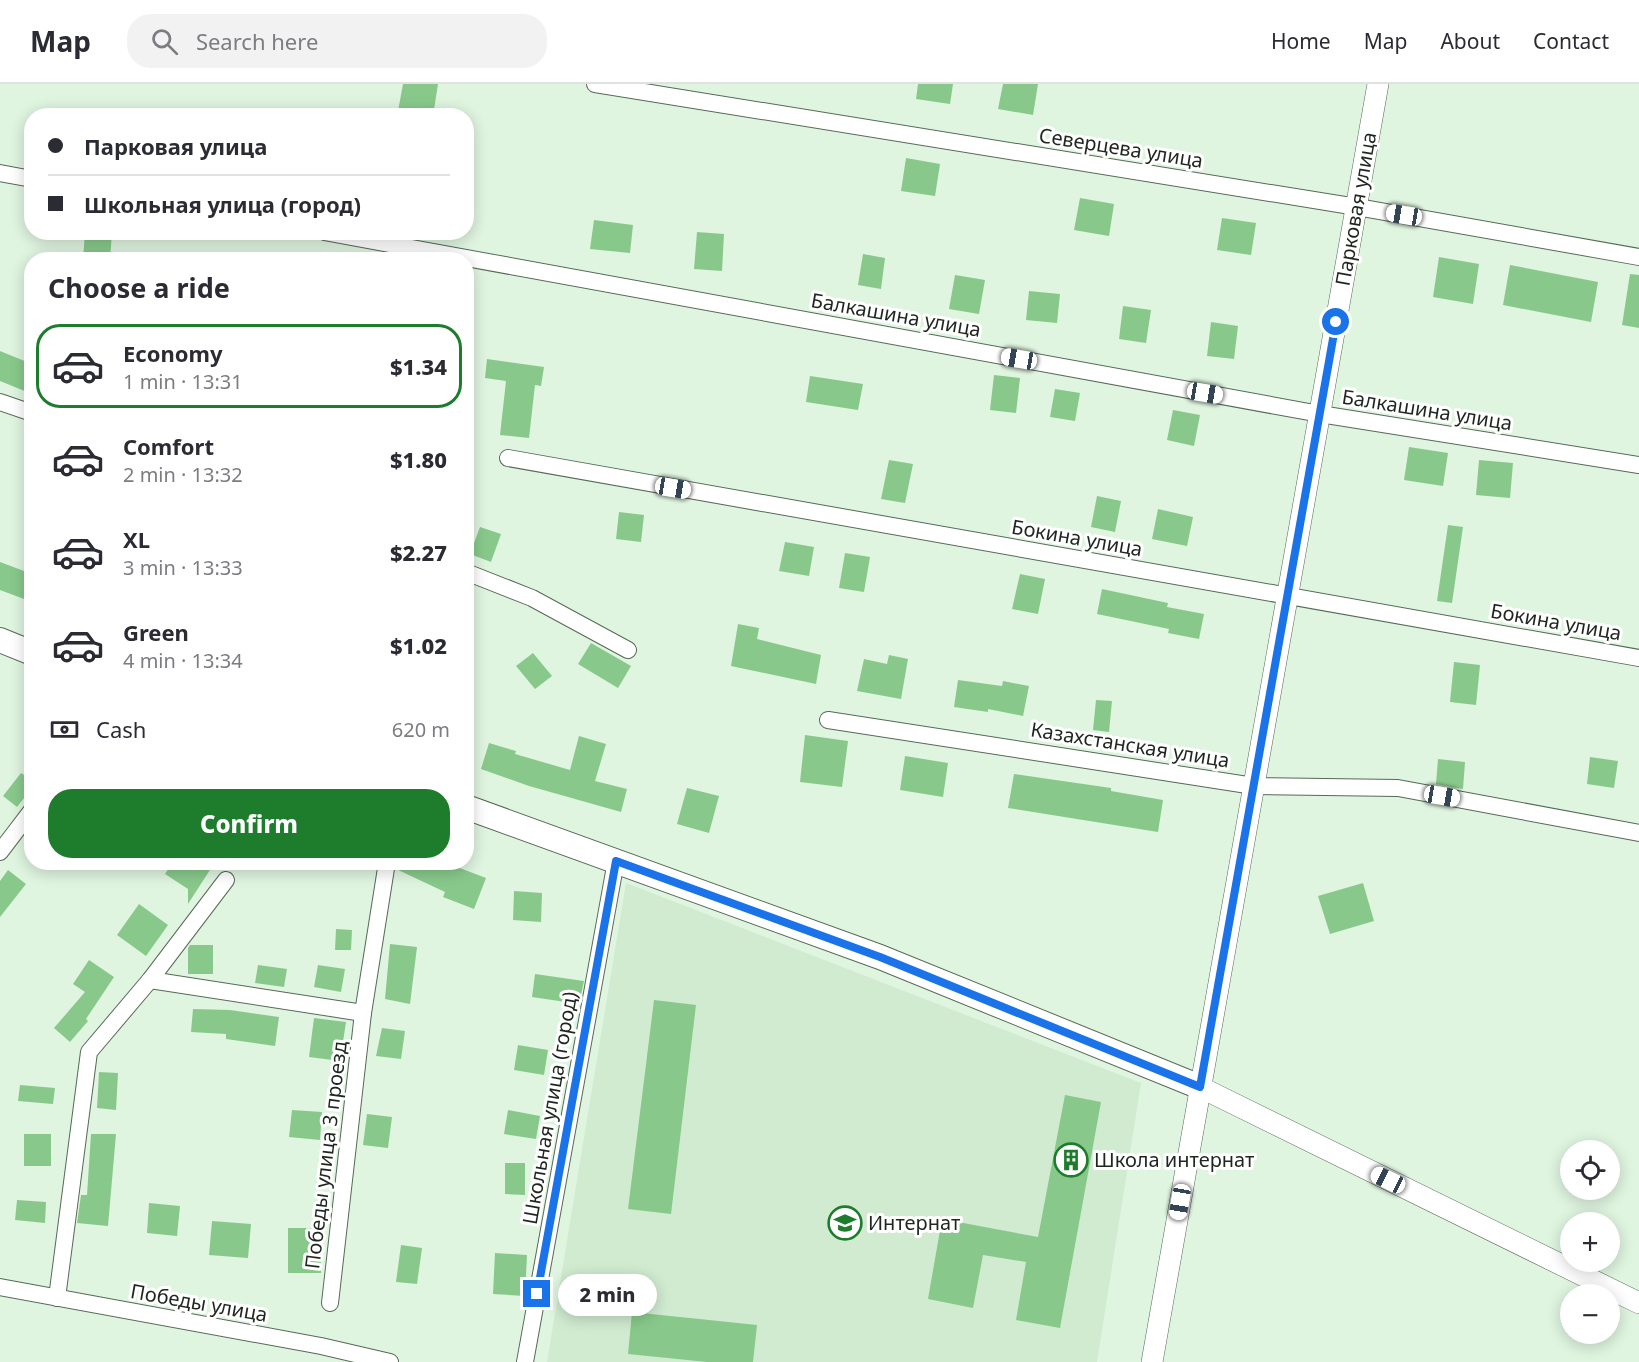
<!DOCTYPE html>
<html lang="en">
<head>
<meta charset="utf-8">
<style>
  body { margin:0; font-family:"Noto Sans",sans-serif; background:#f2f2f3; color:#2b2b33; height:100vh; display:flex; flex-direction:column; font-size:22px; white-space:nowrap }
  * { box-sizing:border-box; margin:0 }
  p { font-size:20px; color:#7c7c81 }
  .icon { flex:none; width:33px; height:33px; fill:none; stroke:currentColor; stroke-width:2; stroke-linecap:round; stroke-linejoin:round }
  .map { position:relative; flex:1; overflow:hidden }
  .sheet { position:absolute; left:24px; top:168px; width:450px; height:618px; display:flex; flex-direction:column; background:#fff; border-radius:24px; box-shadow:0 3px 15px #0003 }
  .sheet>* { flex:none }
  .hud { position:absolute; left:24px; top:24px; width:450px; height:132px; border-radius:24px; box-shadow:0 3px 15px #0003; display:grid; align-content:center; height:132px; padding:0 24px; background:#fff }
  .fabs { position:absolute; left:1560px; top:1056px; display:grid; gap:12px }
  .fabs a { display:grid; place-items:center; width:60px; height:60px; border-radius:50%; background:#fff; box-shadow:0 3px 15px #0003; font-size:30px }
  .end { position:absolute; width:27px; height:27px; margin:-14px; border:8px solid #1a73e8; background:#fff; box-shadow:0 0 0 3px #fff }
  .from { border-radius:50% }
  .bubble { position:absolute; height:42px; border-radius:21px; background:#fff; box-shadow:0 3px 15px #0003; font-size:20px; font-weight:800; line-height:42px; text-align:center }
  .car { position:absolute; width:18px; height:36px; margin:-18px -9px; border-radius:8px; box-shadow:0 0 4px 2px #0007; background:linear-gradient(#fff 24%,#345 0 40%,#fff 0 76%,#345 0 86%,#fff 0) }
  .hud b { display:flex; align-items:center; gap:21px; height:57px; font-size:22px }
  .hud b+b { border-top:2px solid #e1e1e2 }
  .hud i { width:15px; height:15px; background:#2b2b33 }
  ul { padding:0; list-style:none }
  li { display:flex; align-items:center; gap:18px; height:84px; margin:0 12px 9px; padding:0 12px; border:3px solid transparent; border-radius:24px }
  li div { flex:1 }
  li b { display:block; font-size:22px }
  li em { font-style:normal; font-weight:800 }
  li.current { border-color:#1e7c2d }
  li>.icon { width:54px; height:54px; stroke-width:1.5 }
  h2 { padding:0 24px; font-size:27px; line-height:72px }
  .pay { display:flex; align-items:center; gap:15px; height:66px; padding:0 24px; font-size:22px }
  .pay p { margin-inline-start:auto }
  .cta { display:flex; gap:12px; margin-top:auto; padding:12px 24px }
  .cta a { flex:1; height:69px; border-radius:24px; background:#1e7c2d; color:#fff; font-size:24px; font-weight:800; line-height:69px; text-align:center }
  header { display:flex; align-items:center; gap:36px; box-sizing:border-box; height:84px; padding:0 30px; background:#fff; border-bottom:2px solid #e1e1e2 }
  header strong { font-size:28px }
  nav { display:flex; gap:33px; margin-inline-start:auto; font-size:21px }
  .search { width:420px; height:54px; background:#f2f2f3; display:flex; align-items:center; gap:15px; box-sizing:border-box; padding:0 21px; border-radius:24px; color:#7c7c81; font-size:22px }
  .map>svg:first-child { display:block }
  .built { fill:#d0ebd0 }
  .building { fill:#88c98b }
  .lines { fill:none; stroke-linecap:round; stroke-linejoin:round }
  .minor-casing { stroke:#576957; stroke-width:18 }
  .tertiary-casing { stroke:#576957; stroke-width:22 }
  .secondary-casing { stroke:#576957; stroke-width:26 }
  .minor { stroke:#fff; stroke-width:16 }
  .tertiary { stroke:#fff; stroke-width:21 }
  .secondary { stroke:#fff; stroke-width:24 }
  .route { stroke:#1a73e8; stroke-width:8 }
  .labels { text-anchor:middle; stroke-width:6; stroke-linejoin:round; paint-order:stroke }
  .street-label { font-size:20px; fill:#1e261f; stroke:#fff }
  .poi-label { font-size:20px; fill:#1e261f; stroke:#fff; text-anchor:start }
</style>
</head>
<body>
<header>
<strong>Map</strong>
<div class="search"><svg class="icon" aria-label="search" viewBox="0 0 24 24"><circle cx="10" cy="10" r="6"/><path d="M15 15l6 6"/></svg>Search here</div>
<nav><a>Home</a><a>Map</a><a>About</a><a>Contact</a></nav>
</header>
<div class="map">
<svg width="1639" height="1278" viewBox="0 0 1639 1278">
  <rect width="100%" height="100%" fill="#dff5e0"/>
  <!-- built -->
  <path class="built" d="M 626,799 L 1141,999 L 1097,1278 L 547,1278 Z"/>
  <!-- building -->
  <g class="building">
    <path d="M 403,0 L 438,0 L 433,32 L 398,27 Z"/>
    <path d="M 918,0 L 953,0 L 950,20 L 916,15 Z"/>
    <path d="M 1003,0 L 1038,0 L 1033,31 L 998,25 Z"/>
    <path d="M 906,74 L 940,80 L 935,112 L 901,107 Z"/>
    <path d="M 1080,114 L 1114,120 L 1109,152 L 1074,146 Z"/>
    <path d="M 1222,134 L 1256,139 L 1251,171 L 1217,166 Z"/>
    <path d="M 594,136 L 633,141 L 630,169 L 590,165 Z"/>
    <path d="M 85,148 L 112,148 L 110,176 L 83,176 Z"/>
    <path d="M 697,148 L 724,150 L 722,187 L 694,185 Z"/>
    <path d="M 863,170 L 885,174 L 881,205 L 858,201 Z"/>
    <path d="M 1439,173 L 1479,180 L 1473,220 L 1433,213 Z"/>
    <path d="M 1510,181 L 1598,198 L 1591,238 L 1503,221 Z"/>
    <path d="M 1630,190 L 1639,191 L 1639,244 L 1622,241 Z"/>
    <path d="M 955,191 L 985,196 L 979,230 L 949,225 Z"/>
    <path d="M 1029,207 L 1060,210 L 1057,239 L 1026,236 Z"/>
    <path d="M 1123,222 L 1151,226 L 1146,259 L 1119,255 Z"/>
    <path d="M 1211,238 L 1238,242 L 1234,275 L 1207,272 Z"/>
    <path d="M 0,267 L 32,280 L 32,310 L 0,297 Z"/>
    <path d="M 487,275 L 544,283 L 541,302 L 535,301 L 529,354 L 500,351 L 506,297 L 485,294 Z"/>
    <path d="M 994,291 L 1020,294 L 1016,329 L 990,326 Z"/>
    <path d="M 810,292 L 863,300 L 858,326 L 806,318 Z"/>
    <path d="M 1055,305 L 1080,309 L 1075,337 L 1050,333 Z"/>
    <path d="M 1173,326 L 1200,331 L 1194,362 L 1167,356 Z"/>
    <path d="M 1409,363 L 1448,369 L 1443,402 L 1404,396 Z"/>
    <path d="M 889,376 L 913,380 L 905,419 L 881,415 Z"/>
    <path d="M 1479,376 L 1513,379 L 1510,414 L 1476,411 Z"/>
    <path d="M 1097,412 L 1121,417 L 1115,448 L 1091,443 Z"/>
    <path d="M 1158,425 L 1193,433 L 1187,462 L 1152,455 Z"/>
    <path d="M 619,428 L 644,431 L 641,458 L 616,455 Z"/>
    <path d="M 1448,441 L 1463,443 L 1452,519 L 1437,517 Z"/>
    <path d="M 480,443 L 501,450 L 491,478 L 470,470 Z"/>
    <path d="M 785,458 L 814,463 L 809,492 L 779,487 Z"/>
    <path d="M 845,469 L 870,473 L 864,508 L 839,504 Z"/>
    <path d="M 0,478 L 32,490 L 32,518 L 0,506 Z"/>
    <path d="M 1020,490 L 1045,495 L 1038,530 L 1012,525 Z"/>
    <path d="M 1102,505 L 1168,519 L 1167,523 L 1204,530 L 1199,555 L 1168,549 L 1169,545 L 1097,530 Z"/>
    <path d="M 738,540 L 759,544 L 757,555 L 821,571 L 816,600 L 731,582 Z"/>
    <path d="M 591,559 L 631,582 L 618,604 L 578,580 Z"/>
    <path d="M 533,569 L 552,592 L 535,605 L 516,582 Z"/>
    <path d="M 889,571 L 908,575 L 901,615 L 857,607 L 864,575 L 887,580 Z"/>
    <path d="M 1454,578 L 1480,581 L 1476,621 L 1450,618 Z"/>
    <path d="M 958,596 L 1002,602 L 1003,597 L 1029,602 L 1023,632 L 988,625 L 988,628 L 954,623 Z"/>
    <path d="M 1096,616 L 1112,617 L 1109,648 L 1093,646 Z"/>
    <path d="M 805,651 L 848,657 L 842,703 L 800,698 Z"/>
    <path d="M 579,652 L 606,660 L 595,697 L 627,705 L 621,728 L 529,702 L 481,685 L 489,659 L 516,667 L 515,670 L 570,686 Z"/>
    <path d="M 905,672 L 948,679 L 943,713 L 900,706 Z"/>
    <path d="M 1590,673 L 1618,677 L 1614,704 L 1587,700 Z"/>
    <path d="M 1438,675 L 1465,678 L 1463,705 L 1436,700 Z"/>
    <path d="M 21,689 L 32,696 L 32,704 L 17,723 L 3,712 Z"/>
    <path d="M 1014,690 L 1111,704 L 1111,707 L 1163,716 L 1158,748 L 1008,724 Z"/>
    <path d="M 687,704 L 719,712 L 709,749 L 677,740 Z"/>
    <path d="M 173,778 L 215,778 L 188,820 L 188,805 L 165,790 Z"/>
    <path d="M 397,778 L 444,778 L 486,794 L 474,825 L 443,813 L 445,808 L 396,785 Z"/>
    <path d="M 8,786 L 26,800 L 0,833 L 0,797 Z"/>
    <path d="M 1363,799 L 1374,837 L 1330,850 L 1318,812 Z"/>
    <path d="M 514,807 L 542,809 L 541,838 L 513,836 Z"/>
    <path d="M 139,820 L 168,841 L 146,872 L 117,851 Z"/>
    <path d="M 336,845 L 352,846 L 351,866 L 335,866 Z"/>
    <path d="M 390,860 L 417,863 L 410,920 L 385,915 Z"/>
    <path d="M 190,861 L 213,861 L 213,890 L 188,890 L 188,864 Z"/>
    <path d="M 89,876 L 114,893 L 86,935 L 88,937 L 70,958 L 54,944 L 85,908 L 73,900 Z"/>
    <path d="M 258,881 L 287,885 L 284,903 L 255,899 Z"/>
    <path d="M 318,881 L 345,885 L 341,908 L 314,903 Z"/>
    <path d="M 535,890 L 584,897 L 579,920 L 532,913 Z"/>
    <path d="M 654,916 L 696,921 L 671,1130 L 628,1125 Z"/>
    <path d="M 193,925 L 230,926 L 279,933 L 275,962 L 226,955 L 226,950 L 191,948 Z"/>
    <path d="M 314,934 L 346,938 L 340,977 L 309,973 Z"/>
    <path d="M 382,944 L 405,947 L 401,975 L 376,972 Z"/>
    <path d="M 518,961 L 548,966 L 544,991 L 514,986 Z"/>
    <path d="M 99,988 L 118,989 L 116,1026 L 97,1024 Z"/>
    <path d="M 20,1001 L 55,1004 L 53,1020 L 18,1017 Z"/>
    <path d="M 1065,1011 L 1101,1018 L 1060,1244 L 1016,1236 L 1026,1178 L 983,1171 L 973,1224 L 928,1215 L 942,1135 L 1038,1153 Z"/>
    <path d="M 292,1026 L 322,1028 L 320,1056 L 289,1053 Z"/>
    <path d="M 508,1026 L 540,1032 L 536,1055 L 504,1050 Z"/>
    <path d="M 367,1030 L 392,1033 L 388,1064 L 363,1061 Z"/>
    <rect x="24" y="1050" width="27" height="32"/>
    <path d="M 91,1050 L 116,1050 L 108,1142 L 77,1139 L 81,1111 L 87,1111 Z"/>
    <path d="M 505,1079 L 525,1079 L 525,1111 L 505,1110 Z"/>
    <path d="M 17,1116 L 46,1118 L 45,1139 L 15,1136 Z"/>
    <path d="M 149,1119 L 180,1122 L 177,1152 L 147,1149 Z"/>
    <path d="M 212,1137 L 251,1140 L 248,1174 L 209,1171 Z"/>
    <rect x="288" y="1144" width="33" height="45"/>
    <path d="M 401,1161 L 422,1164 L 417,1200 L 396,1198 Z"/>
    <path d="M 495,1169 L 527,1171 L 525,1212 L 493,1210 Z"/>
    <path d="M 632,1228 L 757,1241 L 753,1278 L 707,1278 L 628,1270 Z"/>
  </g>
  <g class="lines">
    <defs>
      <g id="minor">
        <path d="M 595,0 L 1357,123 L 1639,173"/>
        <path d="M 0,89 L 32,95"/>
        <path d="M 324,148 L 1320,330 L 1639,381"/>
        <path d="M 0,318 L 32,329"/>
        <path d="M 508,374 L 1639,574"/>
        <path d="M 466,488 L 532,514 L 628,566"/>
        <path d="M 828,636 L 1254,702 L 1398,704 L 1639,749"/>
        <path d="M 0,768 L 32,726"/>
        <path d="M 150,896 L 363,929"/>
        <path d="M 0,1203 L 321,1262 L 390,1278"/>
        <path d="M 57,1214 L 89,968 L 150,896 L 226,796"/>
        <path d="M 330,1219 L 363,929 L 387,778"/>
        <path d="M 525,1278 L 616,777"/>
      </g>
      <g id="tertiary">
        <path d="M 1200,1003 L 1639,1219"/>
        <path d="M 1152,1278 L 1378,0"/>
      </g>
      <g id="secondary">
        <path d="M 0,556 L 32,569"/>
        <path d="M 466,723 L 880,873 L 1200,1003"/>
      </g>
    </defs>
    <!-- minor casing -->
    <use href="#minor" class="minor-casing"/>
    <!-- tertiary casing -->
    <use href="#tertiary" class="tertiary-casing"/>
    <!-- secondary casing -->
    <use href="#secondary" class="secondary-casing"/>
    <!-- minor -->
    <use href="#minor" class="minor"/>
    <!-- tertiary -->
    <use href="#tertiary" class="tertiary"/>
    <!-- secondary -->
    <use href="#secondary" class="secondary"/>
  </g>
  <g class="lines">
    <!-- route -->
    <path class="route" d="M 537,1210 L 616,777 L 880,873 L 1200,1003 L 1336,238"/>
  </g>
  <!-- icons -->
  <defs>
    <symbol id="building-ring" viewBox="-11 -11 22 22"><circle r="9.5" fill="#fff" stroke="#1e7c2d" stroke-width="1.5"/><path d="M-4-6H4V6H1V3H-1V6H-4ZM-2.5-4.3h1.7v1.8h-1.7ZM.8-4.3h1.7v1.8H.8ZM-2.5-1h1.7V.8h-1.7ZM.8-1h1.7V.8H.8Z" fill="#1e7c2d"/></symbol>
    <symbol id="school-ring" viewBox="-11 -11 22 22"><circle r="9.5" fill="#fff" stroke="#1e7c2d" stroke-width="1.5"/><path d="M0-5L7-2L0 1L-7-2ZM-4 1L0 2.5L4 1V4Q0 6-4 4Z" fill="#1e7c2d"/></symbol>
  </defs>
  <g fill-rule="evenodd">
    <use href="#building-ring" x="1052" y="1057" width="38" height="38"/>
    <use href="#school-ring" x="826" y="1120" width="38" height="38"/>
  </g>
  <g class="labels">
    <!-- street labels -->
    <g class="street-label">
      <text transform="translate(1121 64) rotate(9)" y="7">Северцева улица</text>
      <text transform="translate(1356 125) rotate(-80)" y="7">Парковая улица</text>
      <text transform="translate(896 231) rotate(10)" y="7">Балкашина улица</text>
      <text transform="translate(1427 326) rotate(9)" y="7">Балкашина улица</text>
      <text transform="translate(1077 454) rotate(10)" y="7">Бокина улица</text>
      <text transform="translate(1556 538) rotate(10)" y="7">Бокина улица</text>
      <text transform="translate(1130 661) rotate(9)" y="7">Казахстанская улица</text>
      <text transform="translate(550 1024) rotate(-80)" y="7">Школьная улица (город)</text>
      <text transform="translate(326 1071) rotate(-83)" y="7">Победы улица 3 проезд</text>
      <text transform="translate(199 1219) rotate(10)" y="7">Победы улица</text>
    </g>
    <!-- poi labels -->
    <g class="poi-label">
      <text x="1094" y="1083">Школа интернат</text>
      <text x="868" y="1146">Интернат</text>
    </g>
  </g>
</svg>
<div class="fabs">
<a><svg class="icon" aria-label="locate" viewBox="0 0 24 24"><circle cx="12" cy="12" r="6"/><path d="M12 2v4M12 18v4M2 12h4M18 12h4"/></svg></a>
<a>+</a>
<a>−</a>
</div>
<i class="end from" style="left:1336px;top:238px"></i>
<i class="end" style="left:537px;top:1210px"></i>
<div class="bubble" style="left:558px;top:1190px;width:99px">2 min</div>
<i class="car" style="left:1404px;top:131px;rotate:280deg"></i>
<i class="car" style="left:1019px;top:275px;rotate:280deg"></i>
<i class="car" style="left:1205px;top:309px;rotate:100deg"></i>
<i class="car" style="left:673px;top:404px;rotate:100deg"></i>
<i class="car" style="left:1442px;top:712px;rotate:100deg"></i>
<i class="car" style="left:1388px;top:1096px;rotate:296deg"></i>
<i class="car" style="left:1180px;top:1118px;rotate:190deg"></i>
<div class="hud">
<b><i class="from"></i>Парковая улица</b>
<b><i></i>Школьная улица (город)</b>
</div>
<section class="sheet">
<h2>Choose a ride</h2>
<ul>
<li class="current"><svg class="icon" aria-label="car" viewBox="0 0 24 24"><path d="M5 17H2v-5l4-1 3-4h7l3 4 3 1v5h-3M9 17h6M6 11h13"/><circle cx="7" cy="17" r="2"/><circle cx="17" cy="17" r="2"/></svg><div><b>Economy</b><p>1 min · 13:31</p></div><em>$1.34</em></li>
<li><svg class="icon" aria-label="car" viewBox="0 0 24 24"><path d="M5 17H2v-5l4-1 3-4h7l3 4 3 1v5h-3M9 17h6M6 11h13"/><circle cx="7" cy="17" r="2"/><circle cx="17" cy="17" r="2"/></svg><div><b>Comfort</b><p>2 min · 13:32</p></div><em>$1.80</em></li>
<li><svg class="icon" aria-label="car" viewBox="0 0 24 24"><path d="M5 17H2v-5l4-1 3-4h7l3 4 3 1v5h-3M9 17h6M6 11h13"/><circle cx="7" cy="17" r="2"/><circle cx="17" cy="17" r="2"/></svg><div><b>XL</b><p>3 min · 13:33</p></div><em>$2.27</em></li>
<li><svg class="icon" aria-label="car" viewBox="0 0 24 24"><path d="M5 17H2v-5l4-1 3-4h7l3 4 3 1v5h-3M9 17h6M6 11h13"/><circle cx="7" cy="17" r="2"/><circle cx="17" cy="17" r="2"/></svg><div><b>Green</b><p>4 min · 13:34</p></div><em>$1.02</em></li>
</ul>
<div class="pay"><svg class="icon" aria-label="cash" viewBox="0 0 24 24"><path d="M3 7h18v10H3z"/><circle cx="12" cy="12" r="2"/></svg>Cash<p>620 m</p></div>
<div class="cta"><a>Confirm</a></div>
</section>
</div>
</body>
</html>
